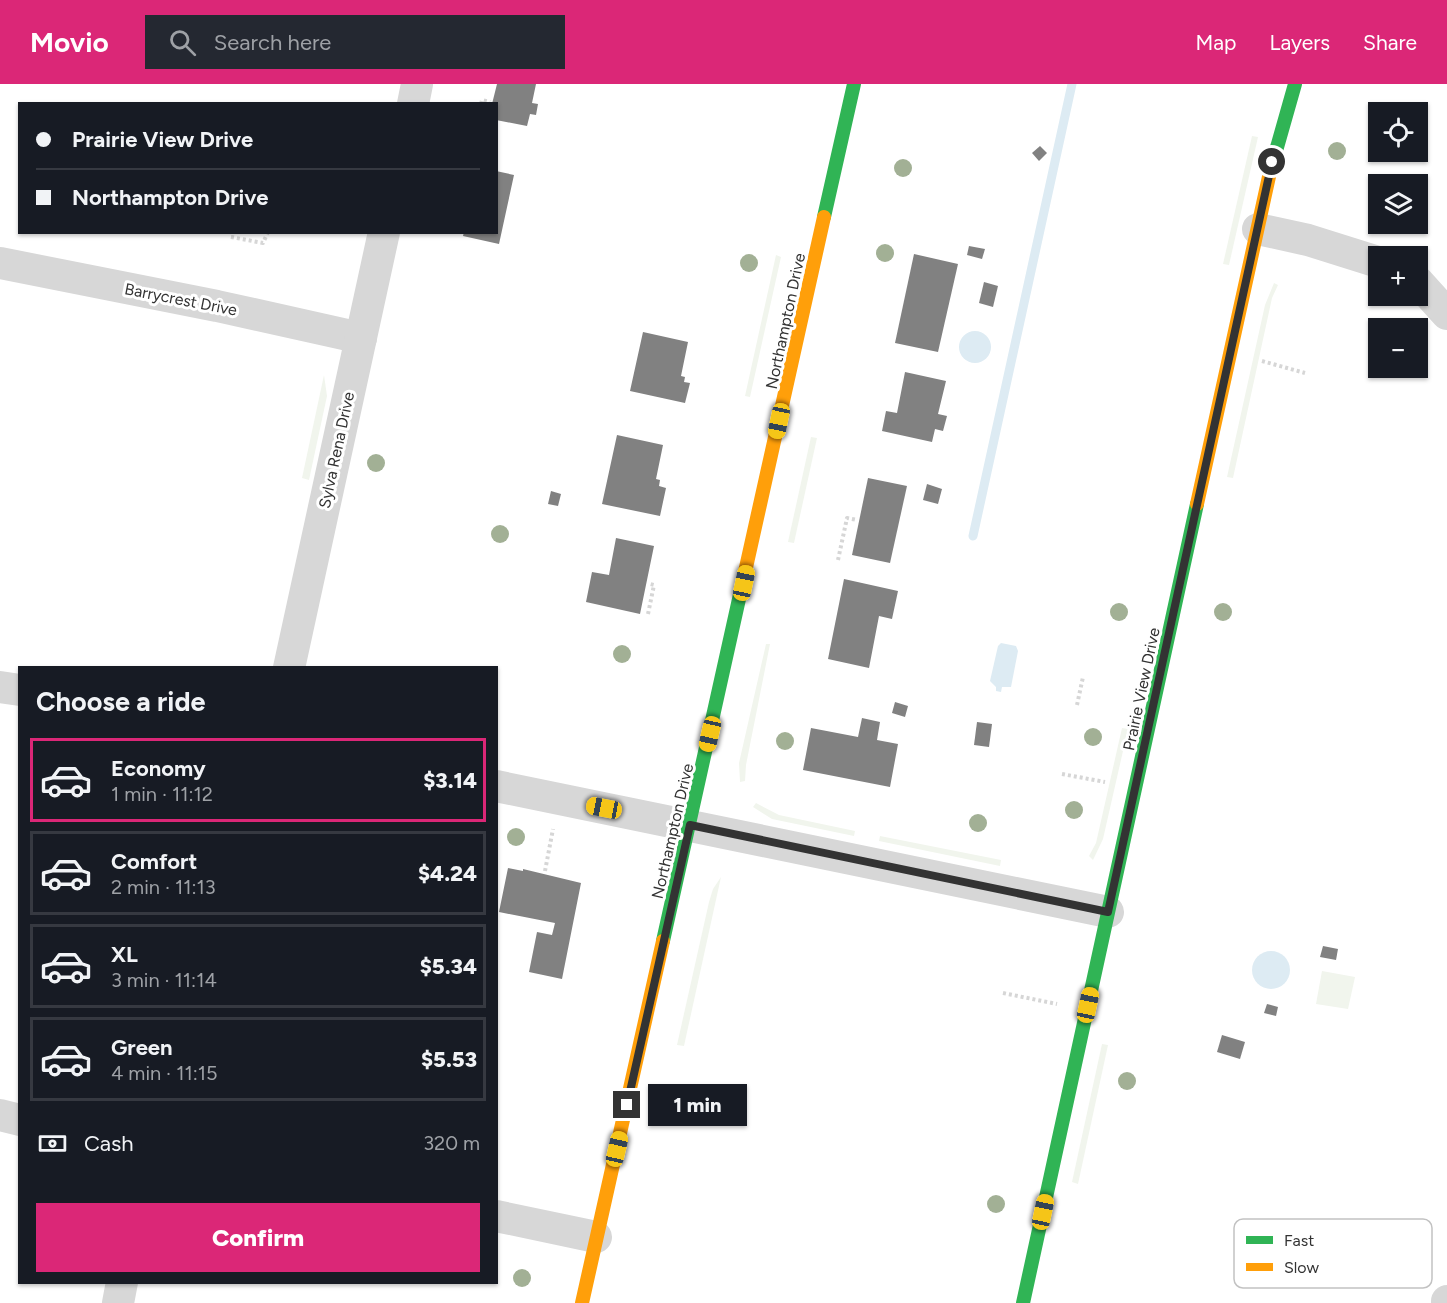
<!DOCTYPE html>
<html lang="en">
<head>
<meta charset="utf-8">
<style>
  body { margin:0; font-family:Figtree,sans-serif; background:#242831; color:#f1f3f6; height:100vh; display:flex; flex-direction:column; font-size:22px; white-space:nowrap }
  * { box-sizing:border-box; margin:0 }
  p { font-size:20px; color:#9ea1a6 }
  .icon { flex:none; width:33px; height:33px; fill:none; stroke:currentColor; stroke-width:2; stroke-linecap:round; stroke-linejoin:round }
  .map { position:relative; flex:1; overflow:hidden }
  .drawer { position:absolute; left:18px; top:582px; width:480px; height:618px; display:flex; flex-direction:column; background:#171b24; border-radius:0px; box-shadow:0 2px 4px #0004 }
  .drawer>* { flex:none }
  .top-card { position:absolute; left:18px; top:18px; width:480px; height:132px; border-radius:0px; box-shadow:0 2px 4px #0004; display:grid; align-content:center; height:132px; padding:0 18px; background:#171b24 }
  .tools { position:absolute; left:1368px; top:18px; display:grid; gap:12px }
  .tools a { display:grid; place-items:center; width:60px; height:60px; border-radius:0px; background:#171b24; box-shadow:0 2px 4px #0004; font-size:30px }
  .end { position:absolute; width:27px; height:27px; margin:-14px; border:8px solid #333; background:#fff; box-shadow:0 0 0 3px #fff }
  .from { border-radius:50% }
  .bubble { position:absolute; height:42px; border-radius:0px; background:#171b24; box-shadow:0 2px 4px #0004; font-size:20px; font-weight:800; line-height:42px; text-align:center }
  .car { position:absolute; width:18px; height:36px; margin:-18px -9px; border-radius:8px; box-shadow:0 0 4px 2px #0007; background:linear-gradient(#f5c518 24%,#345 0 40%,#f5c518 0 76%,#345 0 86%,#f5c518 0) }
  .top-card b { display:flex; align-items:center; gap:21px; height:57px; font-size:22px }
  .top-card b+b { border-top:2px solid #363941 }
  .top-card i { width:15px; height:15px; background:#f1f3f6 }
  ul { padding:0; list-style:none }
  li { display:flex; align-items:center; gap:18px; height:84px; margin:0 12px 9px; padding:0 6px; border:3px solid #363941; border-radius:0px }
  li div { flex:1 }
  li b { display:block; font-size:22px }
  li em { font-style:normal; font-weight:800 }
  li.active { border-color:#db2777 }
  li>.icon { width:54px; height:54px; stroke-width:1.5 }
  h2 { padding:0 18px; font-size:27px; line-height:72px }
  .pay { display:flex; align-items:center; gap:15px; height:66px; padding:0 18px; font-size:22px }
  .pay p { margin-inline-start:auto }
  .cta { display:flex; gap:12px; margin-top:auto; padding:12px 18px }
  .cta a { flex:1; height:69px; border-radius:0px; background:#db2777; color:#fff; font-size:24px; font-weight:800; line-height:69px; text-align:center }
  header { display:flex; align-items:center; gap:36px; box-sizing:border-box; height:84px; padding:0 30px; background:#db2777; color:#fff }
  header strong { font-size:28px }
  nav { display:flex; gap:33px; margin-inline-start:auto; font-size:21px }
  .search { width:420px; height:54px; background:#242831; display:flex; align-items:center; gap:15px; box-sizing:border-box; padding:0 21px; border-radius:0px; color:#9ea1a6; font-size:22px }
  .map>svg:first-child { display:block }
  .green { fill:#f1f5ed }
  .water { fill:#ddebf3 }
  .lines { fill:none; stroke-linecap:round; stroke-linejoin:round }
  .stream { stroke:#ddebf3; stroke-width:9 }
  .building { fill:#818181 }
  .path { stroke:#d6d6d6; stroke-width:4; stroke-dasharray:3 3; stroke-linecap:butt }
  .street { stroke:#d7d7d7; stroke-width:32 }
  .fast { stroke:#30b455; stroke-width:14 }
  .slow { stroke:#ff9f0a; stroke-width:14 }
  .tree { fill:#a2b095 }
  .route { stroke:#333; stroke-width:8 }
  .labels { text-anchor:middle; stroke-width:6; stroke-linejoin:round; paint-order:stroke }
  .street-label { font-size:16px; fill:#333; stroke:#fff }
  .key { fill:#fff; stroke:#c2c2c2; stroke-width:1.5 }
  .key-label { font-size:16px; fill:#333 }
</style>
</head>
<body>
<header>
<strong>Movio</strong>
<div class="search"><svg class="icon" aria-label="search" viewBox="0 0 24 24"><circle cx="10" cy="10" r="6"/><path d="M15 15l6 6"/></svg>Search here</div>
<nav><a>Map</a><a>Layers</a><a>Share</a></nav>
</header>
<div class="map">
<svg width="1447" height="1219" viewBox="0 0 1447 1219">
  <rect width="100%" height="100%" fill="#fff"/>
  <!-- green -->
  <g class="green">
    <path d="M 1252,52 L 1258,53 L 1229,181 L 1223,180 Z"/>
    <path d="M 776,171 L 781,173 L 750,313 L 745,312 Z"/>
    <path d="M 1274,199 L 1278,201 L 1272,214 L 1233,394 L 1227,393 L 1265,221 Z"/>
    <path d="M 324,291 L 327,312 L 309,396 L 302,394 Z"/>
    <path d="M 811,353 L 817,354 L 794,459 L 788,458 Z"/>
    <path d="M 766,560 L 770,560 L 746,681 L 745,697 L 740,698 L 739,679 Z"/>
    <path d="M 1122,644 L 1128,645 L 1103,755 L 1093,776 L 1089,772 L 1096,759 Z"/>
    <path d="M 756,719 L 779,731 L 855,747 L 854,752 L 772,735 L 753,723 Z"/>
    <path d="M 880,752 L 1001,776 L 1000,782 L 879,757 Z"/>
    <path d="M 721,793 L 684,962 L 677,961 L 709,818 L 713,805 Z"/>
    <path d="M 1322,887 L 1355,893 L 1348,925 L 1316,920 Z"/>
    <path d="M 1102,960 L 1108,961 L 1078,1100 L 1072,1098 Z"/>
  </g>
  <!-- water -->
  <g class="water">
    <circle cx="975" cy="263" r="16"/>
    <path d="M 1001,559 L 1016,562 L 1018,567 L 1011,603 L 1002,603 L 1001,608 L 996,607 L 996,603 L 990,597 L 998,562 Z"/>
    <circle cx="1271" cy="886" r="19"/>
  </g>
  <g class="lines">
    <!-- stream -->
    <path class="stream" d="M 973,452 L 1072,0"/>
  </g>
  <!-- building -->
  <g class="building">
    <path d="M 497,0 L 536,0 L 532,19 L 538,20 L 536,31 L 530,30 L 527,42 L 496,36 L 496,20 L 492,20 Z"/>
    <path d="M 1040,62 L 1047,69 L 1039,77 L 1032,69 Z"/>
    <path d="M 496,87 L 514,91 L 499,160 L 463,152 L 464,148 L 496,148 Z"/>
    <path d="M 969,162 L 985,165 L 982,175 L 967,171 Z"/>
    <path d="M 914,170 L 958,180 L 938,268 L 895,259 Z"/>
    <path d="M 984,198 L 998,202 L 993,223 L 979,219 Z"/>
    <path d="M 643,248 L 688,258 L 681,292 L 685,293 L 684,298 L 690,299 L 685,319 L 630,307 Z"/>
    <path d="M 905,288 L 946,297 L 938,330 L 947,332 L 943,347 L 935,345 L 932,358 L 882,347 L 886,327 L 897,329 Z"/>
    <path d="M 617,351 L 663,361 L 656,395 L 660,396 L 659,402 L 666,404 L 660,432 L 602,420 Z"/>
    <path d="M 868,394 L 907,402 L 890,479 L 852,471 Z"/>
    <path d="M 927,400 L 942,405 L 938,420 L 923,416 Z"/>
    <path d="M 551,407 L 561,410 L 558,422 L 548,420 Z"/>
    <path d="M 616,454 L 654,462 L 640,530 L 586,518 L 592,488 L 609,491 Z"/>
    <path d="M 844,495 L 898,507 L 892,535 L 879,532 L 869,584 L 828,575 Z"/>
    <path d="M 895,618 L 908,622 L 905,633 L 892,629 Z"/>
    <path d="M 862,634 L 880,638 L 877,656 L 898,660 L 890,703 L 803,686 L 811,644 L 858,653 Z"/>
    <path d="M 977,638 L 992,640 L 989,663 L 974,661 Z"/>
    <path d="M 508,784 L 523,787 L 523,785 L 581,799 L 562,895 L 529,888 L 537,848 L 552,851 L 555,839 L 499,828 Z"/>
    <path d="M 1323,862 L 1338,865 L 1336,876 L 1320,873 Z"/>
    <path d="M 1267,920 L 1278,923 L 1276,932 L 1264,929 Z"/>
    <path d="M 1222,951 L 1245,958 L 1240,975 L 1217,968 Z"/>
  </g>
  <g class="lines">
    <!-- path -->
    <g class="path">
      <path d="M 481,20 L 482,16 L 490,18"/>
      <path d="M 231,153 L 263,159 L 268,148"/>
      <path d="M 1262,277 L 1305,289"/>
      <path d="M 838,476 L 847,434 L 857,436"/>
      <path d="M 648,530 L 654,501 L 650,500"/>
      <path d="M 1077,621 L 1083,593"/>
      <path d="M 1062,690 L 1105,698"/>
      <path d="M 545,787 L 553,745"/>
      <path d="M 1003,909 L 1057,920"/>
    </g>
    <!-- street -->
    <g class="street">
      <path d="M 413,20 L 417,0"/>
      <path d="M 1258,145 L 1308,156 L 1378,178"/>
      <path d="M 0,179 L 217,222 L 361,254"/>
      <path d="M 1418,198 L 1447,230"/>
      <path d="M 289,584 L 384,148"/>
      <path d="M 0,603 L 20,606"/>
      <path d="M 496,702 L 1108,828"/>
      <path d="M 0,1031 L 20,1036"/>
      <path d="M 496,1132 L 596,1153"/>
      <path d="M 118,1219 L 122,1198"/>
      <path d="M 1447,1219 L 1447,1217"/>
    </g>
    <!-- fast -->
    <g class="fast">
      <path d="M 1270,88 L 1295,0"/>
      <path d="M 824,133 L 854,0"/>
      <path d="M 663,857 L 745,488"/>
      <path d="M 1023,1219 L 1197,420"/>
    </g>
    <!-- slow -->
    <g class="slow">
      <path d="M 1197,420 L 1270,88"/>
      <path d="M 745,488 L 824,133"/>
      <path d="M 582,1219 L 663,857"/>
    </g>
  </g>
  <!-- trees -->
  <g class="tree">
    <circle cx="1337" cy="67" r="9"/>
    <circle cx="903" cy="84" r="9"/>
    <circle cx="885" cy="169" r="9"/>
    <circle cx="749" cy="179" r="9"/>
    <circle cx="376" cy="379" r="9"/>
    <circle cx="500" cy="450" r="9"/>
    <circle cx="1119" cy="528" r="9"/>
    <circle cx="1223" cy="528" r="9"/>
    <circle cx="622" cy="570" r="9"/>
    <circle cx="1093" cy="653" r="9"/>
    <circle cx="785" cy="657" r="9"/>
    <circle cx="1074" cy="726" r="9"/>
    <circle cx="978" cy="739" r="9"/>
    <circle cx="516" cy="753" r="9"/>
    <circle cx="1127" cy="997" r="9"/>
    <circle cx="996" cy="1120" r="9"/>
    <circle cx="522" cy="1194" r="9"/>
  </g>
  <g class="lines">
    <!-- route -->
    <path class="route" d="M 627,1021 L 690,741 L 1108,828 L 1272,78"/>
  </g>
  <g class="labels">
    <!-- street labels -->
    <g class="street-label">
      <text transform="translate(181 215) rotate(11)" y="6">Barrycrest Drive</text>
      <text transform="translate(785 237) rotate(-78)" y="6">Northampton Drive</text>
      <text transform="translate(336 366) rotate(-78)" y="6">Sylva Rena Drive</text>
      <text transform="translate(1141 605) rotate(-78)" y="6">Prairie View Drive</text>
      <text transform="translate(672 747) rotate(-77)" y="6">Northampton Drive</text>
    </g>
  </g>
  <!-- legend -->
  <rect x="1234" y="1135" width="198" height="69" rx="9" class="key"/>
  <rect x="1246" y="1152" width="27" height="8" fill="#30b455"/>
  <rect x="1246" y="1179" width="27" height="8" fill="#ff9f0a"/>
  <g class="key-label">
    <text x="1284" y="1162">Fast</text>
    <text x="1284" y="1189">Slow</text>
  </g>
</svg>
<div class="tools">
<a><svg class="icon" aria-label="locate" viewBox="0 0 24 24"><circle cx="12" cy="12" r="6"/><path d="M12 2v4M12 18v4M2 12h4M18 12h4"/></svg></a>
<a><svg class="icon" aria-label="layers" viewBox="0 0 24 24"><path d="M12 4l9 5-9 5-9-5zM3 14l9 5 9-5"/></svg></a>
<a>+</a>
<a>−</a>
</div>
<i class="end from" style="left:1272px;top:78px"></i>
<i class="end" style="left:627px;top:1021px"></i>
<div class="bubble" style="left:648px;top:1000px;width:99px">1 min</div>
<i class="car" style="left:779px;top:337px;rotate:192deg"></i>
<i class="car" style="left:744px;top:499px;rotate:12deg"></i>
<i class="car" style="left:710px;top:650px;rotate:193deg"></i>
<i class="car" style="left:604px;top:724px;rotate:281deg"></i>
<i class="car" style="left:1088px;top:921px;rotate:12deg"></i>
<i class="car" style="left:617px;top:1065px;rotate:13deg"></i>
<i class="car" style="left:1043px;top:1128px;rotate:12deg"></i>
<div class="top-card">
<b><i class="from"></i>Prairie View Drive</b>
<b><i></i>Northampton Drive</b>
</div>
<section class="drawer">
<h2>Choose a ride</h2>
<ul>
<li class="active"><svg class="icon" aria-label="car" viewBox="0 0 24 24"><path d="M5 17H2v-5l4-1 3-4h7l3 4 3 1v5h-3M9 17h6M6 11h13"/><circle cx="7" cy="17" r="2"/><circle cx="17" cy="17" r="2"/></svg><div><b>Economy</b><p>1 min · 11:12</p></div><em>$3.14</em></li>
<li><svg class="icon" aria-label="car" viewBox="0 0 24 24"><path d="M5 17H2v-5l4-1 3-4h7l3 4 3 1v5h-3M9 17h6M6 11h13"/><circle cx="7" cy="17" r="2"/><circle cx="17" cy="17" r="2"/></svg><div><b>Comfort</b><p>2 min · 11:13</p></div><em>$4.24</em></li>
<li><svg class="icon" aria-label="car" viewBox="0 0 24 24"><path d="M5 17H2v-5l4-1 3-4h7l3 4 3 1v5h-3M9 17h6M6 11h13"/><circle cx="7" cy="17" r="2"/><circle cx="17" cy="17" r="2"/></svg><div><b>XL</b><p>3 min · 11:14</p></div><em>$5.34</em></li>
<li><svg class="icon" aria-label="car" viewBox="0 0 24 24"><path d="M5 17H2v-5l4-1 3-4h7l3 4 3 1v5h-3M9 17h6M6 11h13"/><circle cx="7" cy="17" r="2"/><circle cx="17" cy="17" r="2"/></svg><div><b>Green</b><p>4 min · 11:15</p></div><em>$5.53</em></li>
</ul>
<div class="pay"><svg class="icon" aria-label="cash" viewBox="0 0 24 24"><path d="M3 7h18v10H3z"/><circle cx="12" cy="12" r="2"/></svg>Cash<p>320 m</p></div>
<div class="cta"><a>Confirm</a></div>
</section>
</div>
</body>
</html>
